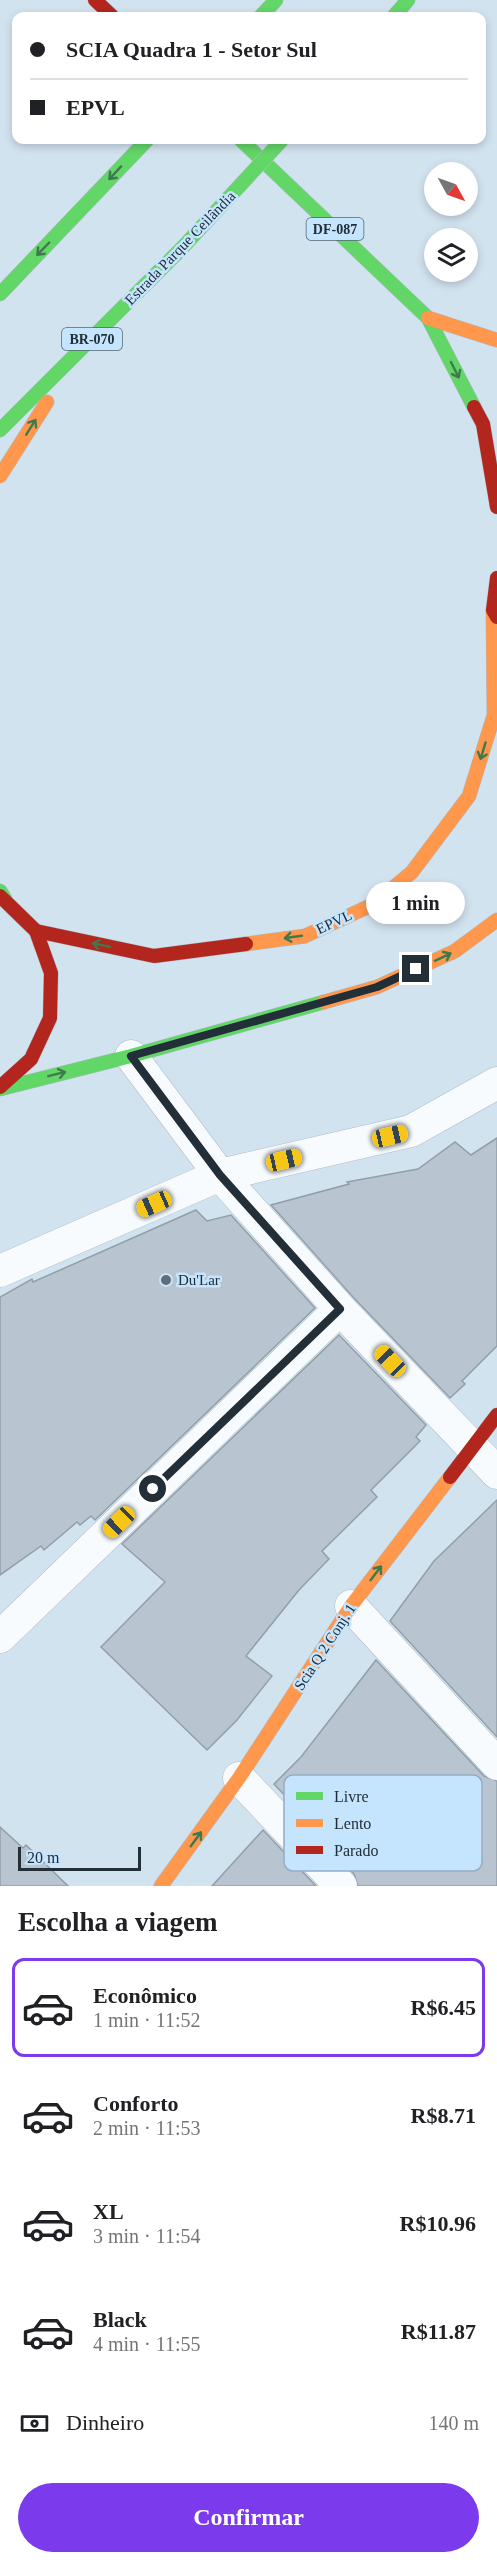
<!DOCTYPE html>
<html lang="pt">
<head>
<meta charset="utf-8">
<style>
  body { margin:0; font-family:"Times New Roman",serif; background:#f2f2f2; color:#202124; height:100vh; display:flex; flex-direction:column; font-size:22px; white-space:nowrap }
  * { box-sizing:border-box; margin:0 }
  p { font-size:20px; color:#757577 }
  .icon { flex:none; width:33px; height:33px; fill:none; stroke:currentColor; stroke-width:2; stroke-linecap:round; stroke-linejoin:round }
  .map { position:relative; height:1886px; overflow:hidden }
  .details { display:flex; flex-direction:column; background:#fff; flex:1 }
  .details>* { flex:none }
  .banner { position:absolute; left:12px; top:12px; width:474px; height:132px; border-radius:12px; box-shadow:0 3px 9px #0003; display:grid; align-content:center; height:132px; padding:0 18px; background:#fff }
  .needle { width:39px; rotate:130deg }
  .tools { position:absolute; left:424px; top:162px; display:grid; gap:12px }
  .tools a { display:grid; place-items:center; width:54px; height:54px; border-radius:50%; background:#fff; box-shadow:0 3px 9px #0003; font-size:30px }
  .scale { position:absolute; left:18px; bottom:15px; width:123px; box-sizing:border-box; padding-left:6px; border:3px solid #222e38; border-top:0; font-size:16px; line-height:21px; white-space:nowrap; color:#222e38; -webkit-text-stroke:4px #c5e4fd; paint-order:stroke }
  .end { position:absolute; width:27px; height:27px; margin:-14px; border:8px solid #222e38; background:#fff; box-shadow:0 0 0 3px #fff }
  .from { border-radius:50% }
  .bubble { position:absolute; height:42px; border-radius:21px; background:#fff; box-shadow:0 3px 9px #0003; font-size:20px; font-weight:800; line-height:42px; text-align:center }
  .car { position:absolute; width:18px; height:36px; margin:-18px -9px; border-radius:8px; box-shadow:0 0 4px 2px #0007; background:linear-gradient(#f5c518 24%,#345 0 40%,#f5c518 0 76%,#345 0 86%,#f5c518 0) }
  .banner b { display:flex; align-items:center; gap:21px; height:57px; font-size:22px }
  .banner b+b { border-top:2px solid #e0e0e0 }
  .banner i { width:15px; height:15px; background:#202124 }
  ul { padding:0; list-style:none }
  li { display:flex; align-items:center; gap:18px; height:99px; margin:0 12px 9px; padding:0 6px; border:3px solid transparent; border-radius:12px }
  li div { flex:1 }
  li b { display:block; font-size:22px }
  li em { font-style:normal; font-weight:800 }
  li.selected { border-color:#7c3aed }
  li>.icon { width:54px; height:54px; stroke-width:1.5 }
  h2 { padding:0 18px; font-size:27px; line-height:72px }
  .pay { display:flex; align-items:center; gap:15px; height:66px; padding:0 18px; font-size:22px }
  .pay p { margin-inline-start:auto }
  .cta { display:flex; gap:12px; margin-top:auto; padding:12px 18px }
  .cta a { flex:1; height:69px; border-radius:36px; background:#7c3aed; color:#fff; font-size:24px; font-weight:800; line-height:69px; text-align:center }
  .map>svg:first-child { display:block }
  .building { fill:#b8c5d0; stroke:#929fa9; stroke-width:1.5 }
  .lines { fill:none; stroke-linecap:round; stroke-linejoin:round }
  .street-casing { stroke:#afbcc7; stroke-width:33 }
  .fast-casing { stroke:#afbcc7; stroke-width:15 }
  .slow-casing { stroke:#afbcc7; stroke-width:15 }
  .jam-casing { stroke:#afbcc7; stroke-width:15 }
  .street { stroke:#f8fbfd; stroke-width:32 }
  .fast { stroke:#63d668; stroke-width:14 }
  .slow { stroke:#ff974d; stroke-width:14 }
  .jam { stroke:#b3261e; stroke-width:14 }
  .fast-bridge-casing { stroke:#b7bfc6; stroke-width:15; stroke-linecap:butt }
  .fast-bridge { stroke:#63d668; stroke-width:14 }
  .oneway { stroke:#3f7a4e }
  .route { stroke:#222e38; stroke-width:8 }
  .poi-dot { fill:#606d78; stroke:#c5e4fd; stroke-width:2 }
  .labels { text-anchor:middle; stroke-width:5; stroke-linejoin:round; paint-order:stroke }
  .shield { fill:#c5e4fd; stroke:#536573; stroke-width:1.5 }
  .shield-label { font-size:14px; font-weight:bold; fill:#222e38 }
  .street-label { font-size:15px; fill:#222e38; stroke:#c5e4fd }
  .poi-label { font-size:15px; fill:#222e38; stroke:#c5e4fd; text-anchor:start }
  .key { fill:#c5e4fd; stroke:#94adc2; stroke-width:1.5 }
  .key-label { font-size:16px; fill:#222e38 }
</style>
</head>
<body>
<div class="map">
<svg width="497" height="1886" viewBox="0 0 497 1886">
  <rect width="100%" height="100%" fill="#d2e3f0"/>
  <!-- building -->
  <g class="building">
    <path d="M 497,1138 L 497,1346 L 462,1381 L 465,1384 L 450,1398 L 353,1297 L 271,1205 L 349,1184 L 347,1182 L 418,1169 L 455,1142 L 471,1155 Z"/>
    <path d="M 196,1210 L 207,1221 L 231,1215 L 315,1308 L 95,1520 L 91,1516 L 80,1525 L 77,1522 L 44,1550 L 41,1546 L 0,1575 L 0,1297 L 32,1279 L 33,1282 Z"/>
    <path d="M 339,1335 L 426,1425 L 416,1437 L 420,1441 L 371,1490 L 377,1497 L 322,1551 L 329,1559 L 299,1590 L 246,1656 L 272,1676 L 237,1720 L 207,1750 L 101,1647 L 165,1582 L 122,1544 Z"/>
    <path d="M 497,1500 L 497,1737 L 390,1621 L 434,1561 Z"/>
    <path d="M 376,1660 L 484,1776 L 497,1781 L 497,1886 L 358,1886 L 354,1874 L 288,1804 L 290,1801 L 274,1784 L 301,1757 Z"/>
    <path d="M 0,1827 L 23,1848 L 26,1845 L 68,1886 L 0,1886 Z"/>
    <path d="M 263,1830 L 316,1886 L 212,1886 Z"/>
  </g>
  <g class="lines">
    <defs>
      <g id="street">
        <path d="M 131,1056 L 220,1175 L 340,1309 L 497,1473"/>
        <path d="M 0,1271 L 220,1175 L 411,1131 L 497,1083"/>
        <path d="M 351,1606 L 497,1764"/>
        <path d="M 0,1637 L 340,1309"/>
        <path d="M 239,1778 L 341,1886"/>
      </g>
      <g id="fast">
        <path d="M 261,16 L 276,0"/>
        <path d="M 394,16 L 408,0"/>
        <path d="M 241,140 L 428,318 L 474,407"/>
        <path d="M 0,294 L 147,140"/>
        <path d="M 0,430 L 183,247"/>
        <path d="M 0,891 L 5,899"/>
        <path d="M 0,1089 L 131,1056 L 324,1002"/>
      </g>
      <g id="slow">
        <path d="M 428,318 L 497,340"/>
        <path d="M 0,476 L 47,402"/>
        <path d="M 246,944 L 305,936 L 374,904 L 412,872 L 469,796 L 494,715 L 493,610"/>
        <path d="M 324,1002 L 377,987 L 455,951 L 497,920"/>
        <path d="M 161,1886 L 239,1778 L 351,1606 L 450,1477"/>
      </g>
      <g id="jam">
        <path d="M 95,0 L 112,16"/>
        <path d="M 474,407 L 483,424 L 497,507"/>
        <path d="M 497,578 L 493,610 L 497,617"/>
        <path d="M 0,896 L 36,931 L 51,973 L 50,1018 L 31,1059 L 0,1087"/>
        <path d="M 36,931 L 154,956 L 246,944"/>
        <path d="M 450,1477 L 497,1415"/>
      </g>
    </defs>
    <!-- street casing -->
    <use href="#street" class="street-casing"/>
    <!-- fast casing -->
    <use href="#fast" class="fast-casing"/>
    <!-- slow casing -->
    <use href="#slow" class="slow-casing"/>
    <!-- jam casing -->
    <use href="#jam" class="jam-casing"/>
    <!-- street -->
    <use href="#street" class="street"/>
    <!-- fast -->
    <use href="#fast" class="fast"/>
    <!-- slow -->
    <use href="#slow" class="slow"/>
    <!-- jam -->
    <use href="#jam" class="jam"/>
    <defs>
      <path id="fast-bridge" d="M 183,247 L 282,140"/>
    </defs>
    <!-- fast-bridge casing -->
    <use href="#fast-bridge" class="fast-bridge-casing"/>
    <!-- fast-bridge -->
    <use href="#fast-bridge" class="fast-bridge"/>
  </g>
  <!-- one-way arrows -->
  <defs><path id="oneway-shaft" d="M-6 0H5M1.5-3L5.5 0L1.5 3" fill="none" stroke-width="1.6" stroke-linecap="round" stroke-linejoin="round" transform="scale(1.5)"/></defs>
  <g class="oneway">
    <use href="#oneway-shaft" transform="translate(115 173) rotate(133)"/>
    <use href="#oneway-shaft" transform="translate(43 249) rotate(134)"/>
    <use href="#oneway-shaft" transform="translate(455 370) rotate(63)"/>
    <use href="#oneway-shaft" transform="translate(31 427) rotate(-58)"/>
    <use href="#oneway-shaft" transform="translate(483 751) rotate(107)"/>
    <use href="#oneway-shaft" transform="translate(293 937) rotate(172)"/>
    <use href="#oneway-shaft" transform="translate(101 945) rotate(-168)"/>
    <use href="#oneway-shaft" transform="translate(443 957) rotate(-25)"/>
    <use href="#oneway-shaft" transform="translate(57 1074) rotate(-14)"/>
    <use href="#oneway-shaft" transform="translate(376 1573) rotate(-53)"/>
    <use href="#oneway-shaft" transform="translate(196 1839) rotate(-54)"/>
  </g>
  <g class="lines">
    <!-- route -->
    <path class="route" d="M 153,1489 L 340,1309 L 220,1175 L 131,1056 L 377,987 L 416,969"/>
  </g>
  <!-- markers -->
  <circle class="poi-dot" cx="166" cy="1280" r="6"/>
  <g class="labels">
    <!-- shield labels -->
    <g class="shield">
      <rect x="306.5" y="218" width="57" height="22" rx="4.5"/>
      <rect x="62" y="328" width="60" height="22" rx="4.5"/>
    </g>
    <g class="shield-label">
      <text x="335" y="234">DF-087</text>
      <text x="92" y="344">BR-070</text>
    </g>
    <!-- street labels -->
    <g class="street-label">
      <text transform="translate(180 248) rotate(-46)" y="5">Estrada Parque Ceilândia</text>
      <text transform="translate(334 922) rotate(-25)" y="5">EPVL</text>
      <text transform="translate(325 1647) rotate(-57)" y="5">Scia Q 2 Conj. 1</text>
    </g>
    <!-- poi labels -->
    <g class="poi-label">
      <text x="178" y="1285">Du'Lar</text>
    </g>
  </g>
  <!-- legend -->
  <rect x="284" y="1775" width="198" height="96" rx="9" class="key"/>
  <rect x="296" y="1792" width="27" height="8" fill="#63d668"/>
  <rect x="296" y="1819" width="27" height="8" fill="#ff974d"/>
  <rect x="296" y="1846" width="27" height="8" fill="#b3261e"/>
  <g class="key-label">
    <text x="334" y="1802">Livre</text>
    <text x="334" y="1829">Lento</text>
    <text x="334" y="1856">Parado</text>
  </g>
</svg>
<div class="tools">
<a><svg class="needle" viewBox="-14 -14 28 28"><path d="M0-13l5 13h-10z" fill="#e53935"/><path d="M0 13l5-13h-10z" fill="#757577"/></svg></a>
<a><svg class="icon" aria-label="layers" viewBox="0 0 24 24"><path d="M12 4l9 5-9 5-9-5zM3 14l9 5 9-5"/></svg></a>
</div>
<div class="scale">20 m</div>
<i class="end from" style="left:153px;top:1489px"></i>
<i class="end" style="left:416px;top:969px"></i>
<div class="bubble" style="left:366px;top:882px;width:99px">1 min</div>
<i class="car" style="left:390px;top:1136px;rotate:77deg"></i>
<i class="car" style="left:284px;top:1160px;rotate:77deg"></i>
<i class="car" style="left:154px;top:1204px;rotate:246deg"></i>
<i class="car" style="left:390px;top:1361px;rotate:316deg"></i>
<i class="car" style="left:119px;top:1522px;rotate:226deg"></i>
<div class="banner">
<b><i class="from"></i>SCIA Quadra 1 - Setor Sul</b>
<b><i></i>EPVL</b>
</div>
</div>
<section class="details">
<h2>Escolha a viagem</h2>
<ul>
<li class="selected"><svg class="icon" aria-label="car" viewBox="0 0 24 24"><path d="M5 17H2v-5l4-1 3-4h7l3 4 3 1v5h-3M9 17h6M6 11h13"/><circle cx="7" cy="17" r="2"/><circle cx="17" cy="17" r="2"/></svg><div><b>Econômico</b><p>1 min · 11:52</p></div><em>R$6.45</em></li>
<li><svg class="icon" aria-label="car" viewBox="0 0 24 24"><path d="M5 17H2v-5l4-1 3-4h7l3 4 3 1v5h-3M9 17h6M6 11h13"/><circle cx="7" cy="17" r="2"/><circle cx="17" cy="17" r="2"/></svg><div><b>Conforto</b><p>2 min · 11:53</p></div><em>R$8.71</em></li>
<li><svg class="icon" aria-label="car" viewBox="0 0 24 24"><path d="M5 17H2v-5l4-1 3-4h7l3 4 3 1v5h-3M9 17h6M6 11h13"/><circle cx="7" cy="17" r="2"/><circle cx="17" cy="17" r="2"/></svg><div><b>XL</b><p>3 min · 11:54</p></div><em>R$10.96</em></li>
<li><svg class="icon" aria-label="car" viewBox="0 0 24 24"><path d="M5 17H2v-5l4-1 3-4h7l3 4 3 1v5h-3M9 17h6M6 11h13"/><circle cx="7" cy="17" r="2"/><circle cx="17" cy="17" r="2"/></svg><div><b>Black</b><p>4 min · 11:55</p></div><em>R$11.87</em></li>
</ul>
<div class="pay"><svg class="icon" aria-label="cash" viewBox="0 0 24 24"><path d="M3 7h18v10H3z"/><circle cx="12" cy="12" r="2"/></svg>Dinheiro<p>140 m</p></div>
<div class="cta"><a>Confirmar</a></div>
</section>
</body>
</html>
